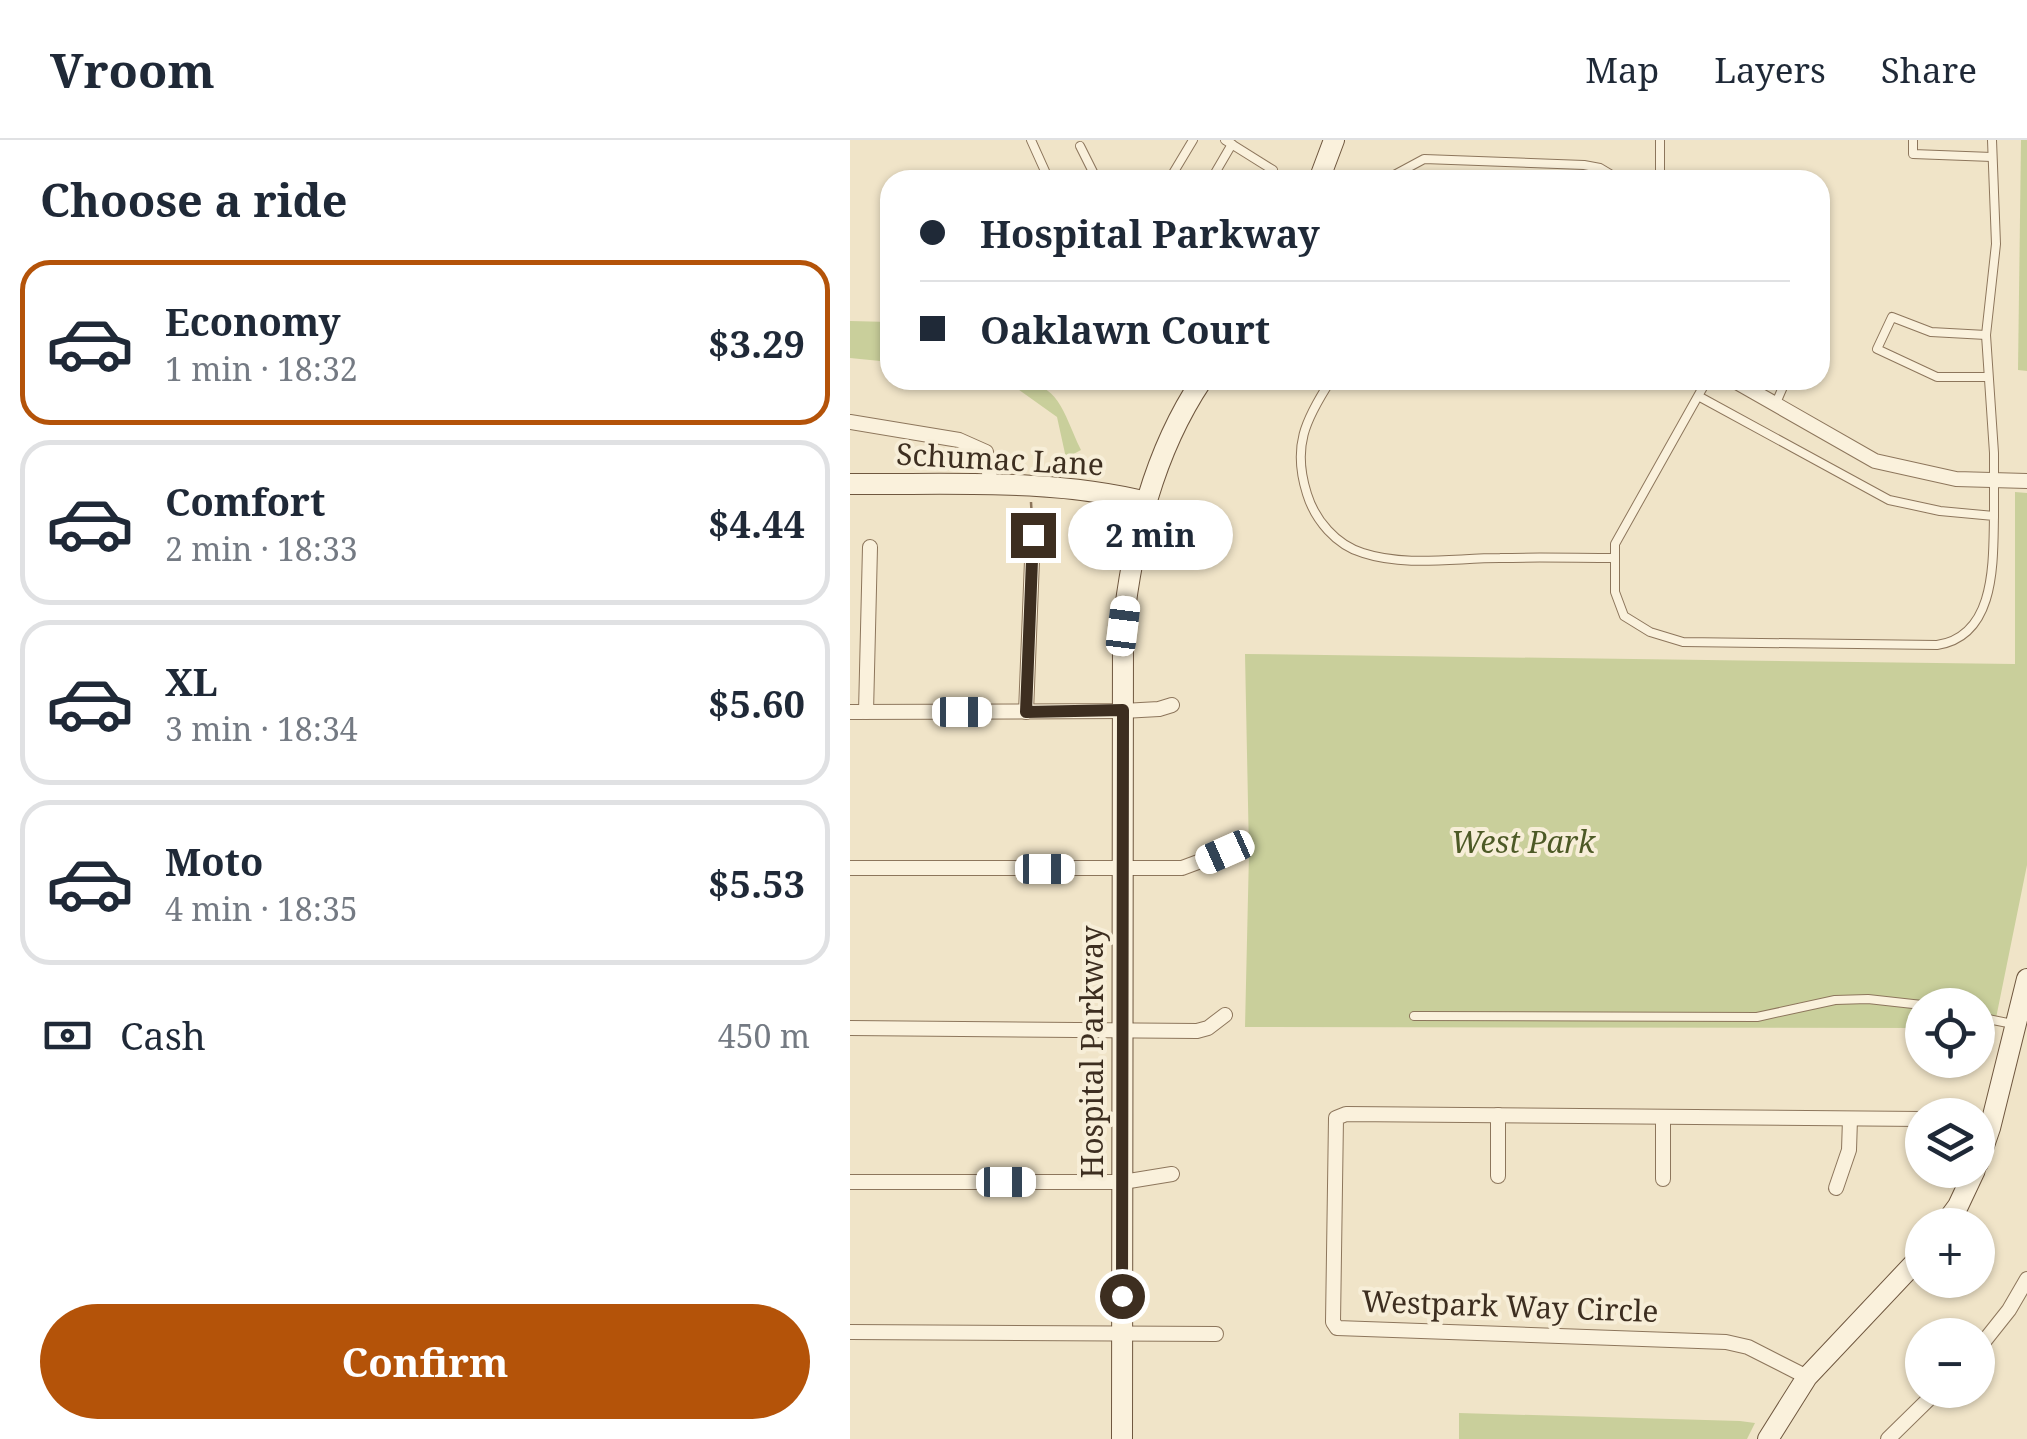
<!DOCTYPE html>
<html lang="en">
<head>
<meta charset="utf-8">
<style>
  body { margin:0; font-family:"Noto Serif",serif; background:#f6f6f7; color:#1f2937; height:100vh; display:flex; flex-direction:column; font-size:38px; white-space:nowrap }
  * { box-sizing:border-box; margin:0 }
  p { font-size:32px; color:#747a83 }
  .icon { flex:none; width:55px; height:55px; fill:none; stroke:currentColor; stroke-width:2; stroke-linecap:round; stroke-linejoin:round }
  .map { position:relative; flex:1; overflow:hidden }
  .side { display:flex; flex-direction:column; background:#fff; width:850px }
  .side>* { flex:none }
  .hud { position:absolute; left:30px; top:30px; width:950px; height:220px; border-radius:30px; box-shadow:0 2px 8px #0004; display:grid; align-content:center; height:220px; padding:0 40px; background:#fff }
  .fabs { position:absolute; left:1055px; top:848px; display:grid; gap:20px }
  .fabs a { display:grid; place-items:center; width:90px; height:90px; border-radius:50%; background:#fff; box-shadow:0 2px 8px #0004; font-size:50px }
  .end { position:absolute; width:45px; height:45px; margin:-22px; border:12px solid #3d2e20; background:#fff; box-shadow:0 0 0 5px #fff }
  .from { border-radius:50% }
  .bubble { position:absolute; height:70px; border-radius:35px; background:#fff; box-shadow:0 2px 8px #0004; font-size:32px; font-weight:700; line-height:70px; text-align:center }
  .car { position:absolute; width:30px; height:60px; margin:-30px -15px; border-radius:12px; box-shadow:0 0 8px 2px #0007; background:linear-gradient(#fff 24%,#345 0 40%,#fff 0 76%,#345 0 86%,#fff 0) }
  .hud b { display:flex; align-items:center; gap:35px; height:95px; font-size:38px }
  .hud b+b { border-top:2px solid #e0e1e3 }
  .hud i { width:25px; height:25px; background:#1f2937 }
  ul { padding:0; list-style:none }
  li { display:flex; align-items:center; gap:30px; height:165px; margin:0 20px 15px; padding:0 20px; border:5px solid #e0e1e3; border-radius:30px }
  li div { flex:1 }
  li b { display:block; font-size:38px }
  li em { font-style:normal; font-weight:700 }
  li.active { border-color:#b45309 }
  li>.icon { width:90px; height:90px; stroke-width:1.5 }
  h2 { padding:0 40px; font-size:45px; line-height:120px }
  .pay { display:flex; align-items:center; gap:25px; height:110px; padding:0 40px; font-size:38px }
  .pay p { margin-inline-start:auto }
  .button { display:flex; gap:20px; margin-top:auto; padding:20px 40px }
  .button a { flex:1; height:115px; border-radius:60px; background:#b45309; color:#fff; font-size:40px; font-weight:700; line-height:115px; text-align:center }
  header { display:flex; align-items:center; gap:60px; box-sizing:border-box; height:140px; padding:0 50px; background:#fff; border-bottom:2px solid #e0e1e3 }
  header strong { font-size:48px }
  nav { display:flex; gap:55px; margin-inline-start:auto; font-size:35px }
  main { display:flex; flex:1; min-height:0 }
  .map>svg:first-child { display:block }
  .green { fill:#c9cf9b }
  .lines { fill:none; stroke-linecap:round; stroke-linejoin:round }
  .lane-casing { stroke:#8d765c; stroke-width:10 }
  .street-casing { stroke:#8d765c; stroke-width:16 }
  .secondary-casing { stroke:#6f573f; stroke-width:22 }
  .path { stroke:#8d765c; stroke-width:2.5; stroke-dasharray:8 5; stroke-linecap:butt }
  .lane { stroke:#faf1dc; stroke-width:8 }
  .street { stroke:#faf1dc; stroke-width:14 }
  .secondary { stroke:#faf1dc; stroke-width:20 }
  .route { stroke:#3d2e20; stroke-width:12 }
  .labels { text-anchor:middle; stroke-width:8; stroke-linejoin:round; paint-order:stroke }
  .street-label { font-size:30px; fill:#3d2e20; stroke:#f7eed8 }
  .park-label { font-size:30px; font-style:italic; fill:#4d5a26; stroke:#f7eed8 }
</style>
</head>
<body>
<header>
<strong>Vroom</strong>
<nav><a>Map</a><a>Layers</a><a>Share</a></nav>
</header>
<main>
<section class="side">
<h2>Choose a ride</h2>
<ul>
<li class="active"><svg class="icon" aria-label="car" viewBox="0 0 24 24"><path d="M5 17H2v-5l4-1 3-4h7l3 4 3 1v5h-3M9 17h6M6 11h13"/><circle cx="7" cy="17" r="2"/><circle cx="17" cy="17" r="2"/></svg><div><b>Economy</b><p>1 min · 18:32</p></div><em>$3.29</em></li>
<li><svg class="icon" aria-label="car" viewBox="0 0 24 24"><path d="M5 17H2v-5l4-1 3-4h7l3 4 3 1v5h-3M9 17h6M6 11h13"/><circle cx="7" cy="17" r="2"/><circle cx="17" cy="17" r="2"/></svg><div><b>Comfort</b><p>2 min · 18:33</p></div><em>$4.44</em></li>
<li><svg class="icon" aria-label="car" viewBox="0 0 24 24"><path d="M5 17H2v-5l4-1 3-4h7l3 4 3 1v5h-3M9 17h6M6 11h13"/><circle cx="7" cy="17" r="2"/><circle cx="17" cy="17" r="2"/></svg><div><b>XL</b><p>3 min · 18:34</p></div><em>$5.60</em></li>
<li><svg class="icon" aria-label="car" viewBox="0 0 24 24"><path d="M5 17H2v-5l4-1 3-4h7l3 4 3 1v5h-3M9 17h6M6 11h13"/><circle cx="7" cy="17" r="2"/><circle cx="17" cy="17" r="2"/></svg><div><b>Moto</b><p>4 min · 18:35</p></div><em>$5.53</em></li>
</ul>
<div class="pay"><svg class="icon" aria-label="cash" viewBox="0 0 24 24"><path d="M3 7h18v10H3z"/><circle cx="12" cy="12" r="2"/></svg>Cash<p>450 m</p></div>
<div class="button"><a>Confirm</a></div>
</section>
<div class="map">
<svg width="1177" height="1299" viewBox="0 0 1177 1299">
  <rect width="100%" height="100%" fill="#f0e4c8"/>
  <!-- green -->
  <g class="green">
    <path d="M 1171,0 L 1177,0 L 1177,231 L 1168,230 Z"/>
    <path d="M 0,181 L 40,182 L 40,222 L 0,218 Z"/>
    <path d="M 155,240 C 210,240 210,266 231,310 L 216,318 L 207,277 Z"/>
    <path d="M 1165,352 L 1177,353 L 1177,725 L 1144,888 L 1128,888 L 1128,865 L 1072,865 L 1072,888 L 395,887 L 399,713 L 395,514 L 1165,524 Z"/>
    <path d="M 609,1273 L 890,1281 L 905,1283 L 897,1299 L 609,1299 Z"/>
  </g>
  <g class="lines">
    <defs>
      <g id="lane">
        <path d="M 181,0 L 199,40"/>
        <path d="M 375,0 L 423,30"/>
        <path d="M 1063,0 L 1063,14 L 1142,17"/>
        <path d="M 1142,0 L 1146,104 L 1136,195 L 1144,313 L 1144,376"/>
        <path d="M 810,1 L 810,40"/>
        <path d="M 230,6 L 247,40"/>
        <path d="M 319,40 L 343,0"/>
        <path d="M 361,40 L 382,4"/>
        <path d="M 535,40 L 574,19 L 734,25 L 750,28 L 760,34 L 761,40"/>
        <path d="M 1136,195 L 1081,192 L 1042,177 L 1027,209 L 1087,237 L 1138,237"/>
        <path d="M 481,240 C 455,280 442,307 457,354 C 465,380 486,405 513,413 C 556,427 605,418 650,418 C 688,417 727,418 765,418"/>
        <path d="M 850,257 L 1039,360 L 1090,371 L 1144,376 C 1143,423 1146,496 1087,505 L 833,502 L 800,492 L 774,476 L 765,452 L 765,404 L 857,240"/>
        <path d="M 926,263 L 936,240"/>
        <path d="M 564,876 L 907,877 L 985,860 L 1018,859 L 1072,865"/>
        <path d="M 1128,877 L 1163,884"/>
      </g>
      <g id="street">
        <path d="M 883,240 L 1025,321 L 1106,339 L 1177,341"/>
        <path d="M 0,282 L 109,300 L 136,312 L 141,346"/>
        <path d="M 0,572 L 273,571 L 309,569 L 322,565"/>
        <path d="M 16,572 L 20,407"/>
        <path d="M 176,572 L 183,395"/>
        <path d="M 0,728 L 332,728 L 375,712"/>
        <path d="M 0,888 L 347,891 L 358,888 L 375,875"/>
        <path d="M 648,975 L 648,1036"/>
        <path d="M 813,977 L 813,1039"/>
        <path d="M 0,1042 L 273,1042 L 322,1034"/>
        <path d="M 986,1048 L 999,1010 L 1000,979"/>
        <path d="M 0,1192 L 366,1194"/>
        <path d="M 1128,1209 L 1159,1170 L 1177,1139"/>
        <path d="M 957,1237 L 898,1207 L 876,1202 L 487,1188 L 483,1182 L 486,978 L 496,974 L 1072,979"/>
        <path d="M 1038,1299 L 1088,1250"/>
      </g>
      <g id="secondary">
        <path d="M 469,40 L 484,0"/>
        <path d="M 0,344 C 99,345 200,338 297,362"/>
        <path d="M 1128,1023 L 1140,988 L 1177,839"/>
        <path d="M 1094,1085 L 1108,1066 L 1125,1030"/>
        <path d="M 272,1299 L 273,485 C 283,399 303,313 352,240"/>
        <path d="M 918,1299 L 957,1237 L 1072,1115"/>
      </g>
    </defs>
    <!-- lane casing -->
    <use href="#lane" class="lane-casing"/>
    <!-- street casing -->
    <use href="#street" class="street-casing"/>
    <!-- secondary casing -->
    <use href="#secondary" class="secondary-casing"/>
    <!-- path -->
    <path class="path" d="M 181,362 L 182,379"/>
    <!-- lane -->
    <use href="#lane" class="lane"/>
    <!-- street -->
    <use href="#street" class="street"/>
    <!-- secondary -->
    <use href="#secondary" class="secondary"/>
  </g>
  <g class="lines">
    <!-- route -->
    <path class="route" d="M 183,395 L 176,572 L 273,570 L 272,1156"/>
  </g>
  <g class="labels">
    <!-- street labels -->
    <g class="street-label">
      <text transform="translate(150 320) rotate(3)" y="10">Schumac Lane</text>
      <text transform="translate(243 912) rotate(-90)" y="10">Hospital Parkway</text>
      <text transform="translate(660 1167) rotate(2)" y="10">Westpark Way Circle</text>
    </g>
    <!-- park labels -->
    <g class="park-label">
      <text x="673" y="713">West Park</text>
    </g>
  </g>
</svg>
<div class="fabs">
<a><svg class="icon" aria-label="locate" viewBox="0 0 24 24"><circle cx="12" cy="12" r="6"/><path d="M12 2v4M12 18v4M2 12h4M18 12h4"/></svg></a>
<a><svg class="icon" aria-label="layers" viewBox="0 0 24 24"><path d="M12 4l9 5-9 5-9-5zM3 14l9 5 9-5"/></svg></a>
<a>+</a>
<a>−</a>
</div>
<i class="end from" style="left:272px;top:1156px"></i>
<i class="end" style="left:183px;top:395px"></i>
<div class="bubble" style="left:218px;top:360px;width:165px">2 min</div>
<i class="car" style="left:273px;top:486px;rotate:7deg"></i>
<i class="car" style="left:112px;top:572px;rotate:90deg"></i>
<i class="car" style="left:375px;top:712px;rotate:246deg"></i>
<i class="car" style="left:195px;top:729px;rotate:90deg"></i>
<i class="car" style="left:156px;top:1042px;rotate:90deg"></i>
<div class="hud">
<b><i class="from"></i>Hospital Parkway</b>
<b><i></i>Oaklawn Court</b>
</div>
</div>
</main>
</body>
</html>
